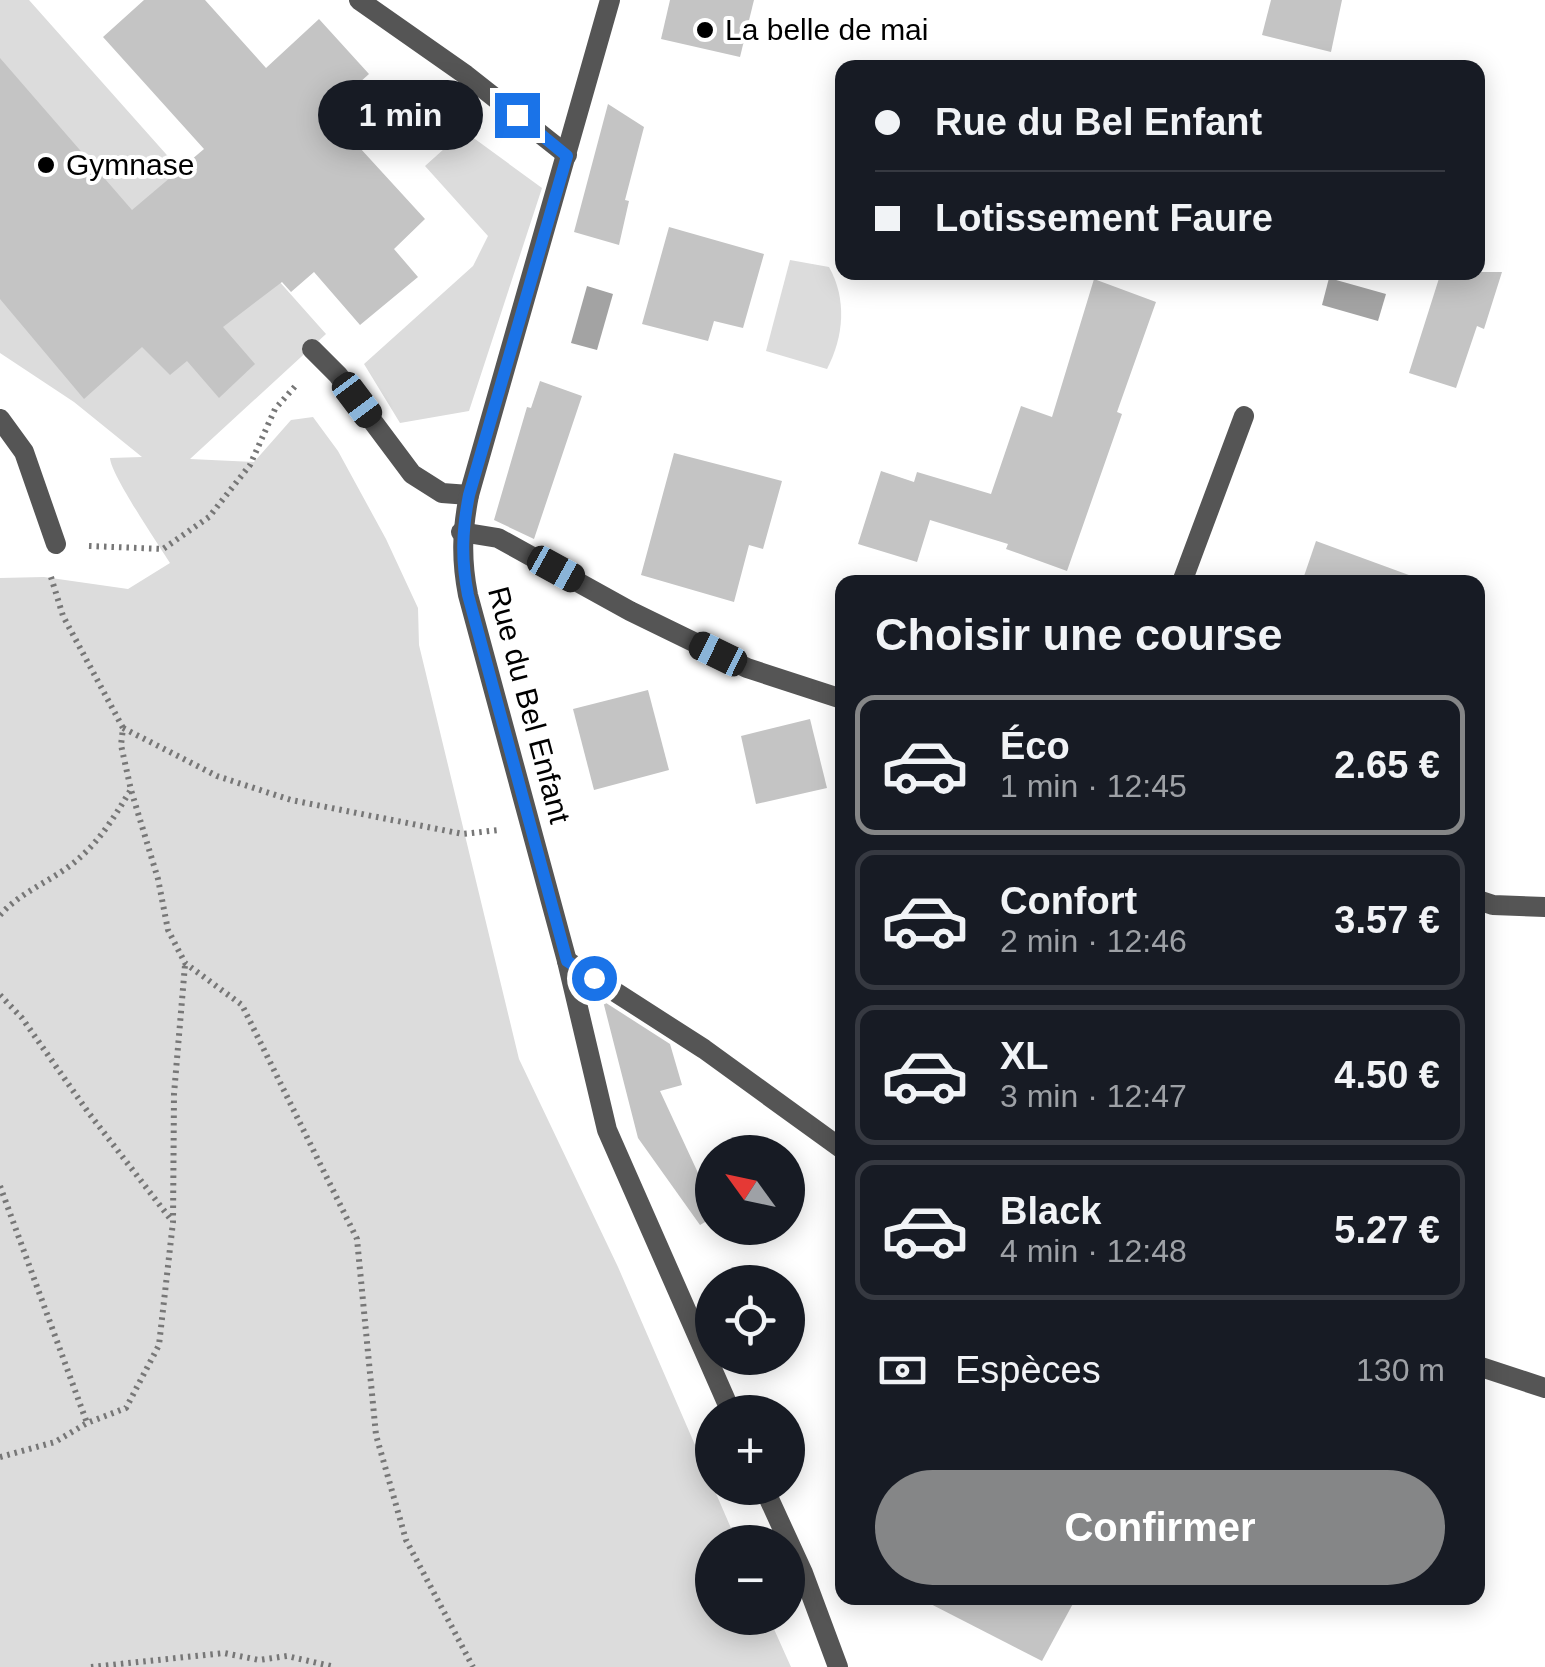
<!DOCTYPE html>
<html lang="fr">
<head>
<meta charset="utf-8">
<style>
  body { margin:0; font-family:Arial,sans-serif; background:#20242c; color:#f1f3f6; height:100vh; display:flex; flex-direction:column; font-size:38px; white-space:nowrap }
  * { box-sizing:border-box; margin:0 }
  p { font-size:32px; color:#9ea1a6 }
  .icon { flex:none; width:55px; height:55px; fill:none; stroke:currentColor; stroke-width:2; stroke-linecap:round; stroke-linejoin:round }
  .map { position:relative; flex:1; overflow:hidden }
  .drawer { position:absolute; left:835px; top:575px; width:650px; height:1030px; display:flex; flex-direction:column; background:#171b24; border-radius:20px; box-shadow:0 5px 25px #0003 }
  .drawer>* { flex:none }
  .hud { position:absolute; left:835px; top:60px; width:650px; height:220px; border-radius:20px; box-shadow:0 5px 25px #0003; display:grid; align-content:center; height:220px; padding:0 40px; background:#171b24 }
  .needle { width:65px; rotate:303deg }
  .fabs { position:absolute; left:695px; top:1135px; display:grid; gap:20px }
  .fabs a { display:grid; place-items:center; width:110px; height:110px; border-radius:50%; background:#171b24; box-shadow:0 5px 25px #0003; font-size:50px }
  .end { position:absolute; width:45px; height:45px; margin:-22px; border:12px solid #1a73e8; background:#fff; box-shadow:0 0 0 5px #fff }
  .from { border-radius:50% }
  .bubble { position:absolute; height:70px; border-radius:35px; background:#171b24; box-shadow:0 5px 25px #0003; font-size:32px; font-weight:600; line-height:70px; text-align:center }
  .car { position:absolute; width:30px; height:60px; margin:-30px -15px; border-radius:12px; box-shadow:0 0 8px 2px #0007; background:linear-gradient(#222 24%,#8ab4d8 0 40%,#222 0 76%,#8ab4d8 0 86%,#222 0) }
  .hud b { display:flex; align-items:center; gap:35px; height:95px; font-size:38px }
  .hud b+b { border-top:2px solid #363941 }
  .hud i { width:25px; height:25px; background:#f1f3f6 }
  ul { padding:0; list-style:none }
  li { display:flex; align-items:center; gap:30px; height:140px; margin:0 20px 15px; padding:0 20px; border:5px solid #363941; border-radius:20px }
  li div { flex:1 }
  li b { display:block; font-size:38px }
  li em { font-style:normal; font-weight:600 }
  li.active { border-color:#858687 }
  li>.icon { width:90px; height:90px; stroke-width:1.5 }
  h2 { padding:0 40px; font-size:45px; line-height:120px }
  .pay { display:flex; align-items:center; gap:25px; height:110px; padding:0 40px; font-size:38px }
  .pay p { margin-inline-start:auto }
  .cta { display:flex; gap:20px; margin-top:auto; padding:20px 40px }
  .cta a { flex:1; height:115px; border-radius:60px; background:#858687; color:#fff; font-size:40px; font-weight:600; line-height:115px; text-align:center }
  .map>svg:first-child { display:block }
  .green { fill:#dcdcdc }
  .water { fill:#a3a3a3 }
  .building { fill:#c4c4c4 }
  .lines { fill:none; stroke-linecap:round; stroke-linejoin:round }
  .path { stroke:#777; stroke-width:6; stroke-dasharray:2.5 5; stroke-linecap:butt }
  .lane { stroke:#555; stroke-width:20 }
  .street { stroke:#555; stroke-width:20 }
  .route { stroke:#1a73e8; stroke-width:12 }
  .poi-dot { fill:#000; stroke:#fff; stroke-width:4 }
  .labels { text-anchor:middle; stroke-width:8; stroke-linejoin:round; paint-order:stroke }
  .poi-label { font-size:30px; fill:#000; stroke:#fff; text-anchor:start }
  .street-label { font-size:30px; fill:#000; stroke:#fff }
</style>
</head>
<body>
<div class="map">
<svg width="1545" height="1667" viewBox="0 0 1545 1667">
  <rect width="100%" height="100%" fill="#fff"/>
  <!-- green -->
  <g class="green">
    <path d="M 0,0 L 29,0 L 326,334 L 190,459 L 254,462 L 291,420 L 313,417 L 338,451 L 386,539 L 418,608 L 419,645 L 519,1059 L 618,1267 L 737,1542 L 712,1542 L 712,1618 L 769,1618 L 791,1667 L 0,1667 L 0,578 L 44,577 L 128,589 L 170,563 C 157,542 111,475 110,458 L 142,457 L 74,402 L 0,353 Z"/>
    <path d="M 464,131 L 542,188 L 469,411 L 400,423 L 364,364 L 473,266 L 488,236 L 425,166 Z"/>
    <path d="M 790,260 L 829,267 C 847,299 844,336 827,369 L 766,351 Z"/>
  </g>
  <!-- water -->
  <g class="water">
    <path d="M 1329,278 L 1386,294 L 1378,321 L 1322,305 Z"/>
    <path d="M 587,286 L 613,294 L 597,350 L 571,343 Z"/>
  </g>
  <!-- building -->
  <g class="building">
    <path d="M 144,0 L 205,0 L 266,68 L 319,19 L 369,74 L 327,112 L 425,219 L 394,249 L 418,277 L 360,325 L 314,272 L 291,292 L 282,282 L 223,327 L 255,364 L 219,398 L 187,361 L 170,375 L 142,347 L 84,399 L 0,299 L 0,58 L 132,210 L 204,149 L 103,37 Z"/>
    <path d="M 670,0 L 754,0 L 740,57 L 661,39 Z"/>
    <path d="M 1271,0 L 1342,0 L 1331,52 L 1262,35 Z"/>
    <path d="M 608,104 L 644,127 L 625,200 L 629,201 L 619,245 L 574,232 Z"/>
    <path d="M 669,227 L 764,254 L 743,328 L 714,321 L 708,341 L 642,324 Z"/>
    <path d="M 1441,272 L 1502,272 L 1484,329 L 1477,326 L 1456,388 L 1409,373 Z"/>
    <path d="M 1094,279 L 1156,302 L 1117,412 L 1122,414 L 1067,571 L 1006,549 L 1008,544 L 930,520 L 917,562 L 858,544 L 881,471 L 914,482 L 917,472 L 991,494 L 1021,406 L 1052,417 Z"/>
    <path d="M 540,381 L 582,396 L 534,539 L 494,520 L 527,407 L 531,408 Z"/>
    <path d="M 674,453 L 782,481 L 763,549 L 749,545 L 734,602 L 641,575 Z"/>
    <path d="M 1316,541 L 1417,578 L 1416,582 L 1302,582 Z"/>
    <path d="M 648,690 L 669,770 L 594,790 L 573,709 Z"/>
    <path d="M 810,719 L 827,788 L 756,804 L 741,736 Z"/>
    <path d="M 603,1001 L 670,1044 L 682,1085 L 660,1091 L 712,1203 L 712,1218 L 700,1225 L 638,1138 Z"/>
    <path d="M 919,1598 L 1076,1598 L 1042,1661 Z"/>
  </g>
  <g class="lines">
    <!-- path -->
    <g class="path">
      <path d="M 89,546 L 163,549 L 209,517 L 250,465 L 275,409 L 298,383"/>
      <path d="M 51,577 L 63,616 L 123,728 L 121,745 L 131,790 L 158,879 L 168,930 L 185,963 L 242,1005 L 357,1239 L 376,1435 L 406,1540 L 473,1667"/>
      <path d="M 123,728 L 217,776 L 291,800 L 463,834 L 498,830"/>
      <path d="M 0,915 C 21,892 47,883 71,865 C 98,844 113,819 130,791"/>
      <path d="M 0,995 L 22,1018 L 88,1112 L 172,1221"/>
      <path d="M 0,1186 L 87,1423"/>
      <path d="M 0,1457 L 55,1442 L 87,1423 L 126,1408 L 159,1345 L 173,1222 L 174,1094 L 185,965"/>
      <path d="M 91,1667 L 224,1653 L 259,1660 L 287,1656 L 335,1667"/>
    </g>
    <!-- lane -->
    <g class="lane">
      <path d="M 312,349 L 338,375 L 412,474 L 442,493 L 469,495"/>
      <path d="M 1182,582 L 1244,416"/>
    </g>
    <!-- street -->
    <g class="street">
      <path d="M 359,0 L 466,75 L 567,155"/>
      <path d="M 610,0 L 469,495 C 462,531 461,559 468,595 L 567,961 L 607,1130 L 731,1412"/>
      <path d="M 0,419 L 24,452 L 56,544"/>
      <path d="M 461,532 L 498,538 L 630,611 L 747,668 L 842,699"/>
      <path d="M 1478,900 L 1493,905 L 1545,907"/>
      <path d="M 567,961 L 704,1049 L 842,1149"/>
      <path d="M 1478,1366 L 1545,1388"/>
      <path d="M 764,1488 L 803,1573 L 838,1667"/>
    </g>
  </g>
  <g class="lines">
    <!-- route -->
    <path class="route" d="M 517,115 L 567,156 L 469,495 C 462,531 461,559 468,595 L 567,961 L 594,978"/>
  </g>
  <!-- markers -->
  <g class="poi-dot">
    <circle cx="705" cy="30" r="10"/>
    <circle cx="46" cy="165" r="10"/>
  </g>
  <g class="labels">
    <!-- poi labels -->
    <g class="poi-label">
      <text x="725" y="40">La belle de mai</text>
      <text x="66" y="175">Gymnase</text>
    </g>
    <!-- street labels -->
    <g class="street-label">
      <text transform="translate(529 705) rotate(75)" y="10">Rue du Bel Enfant</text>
    </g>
  </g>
</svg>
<div class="fabs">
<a><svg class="needle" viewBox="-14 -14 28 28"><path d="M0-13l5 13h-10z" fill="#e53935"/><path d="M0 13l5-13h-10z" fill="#9ea1a6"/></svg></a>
<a><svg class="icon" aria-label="locate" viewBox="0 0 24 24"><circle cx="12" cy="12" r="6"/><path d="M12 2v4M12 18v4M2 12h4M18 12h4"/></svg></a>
<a>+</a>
<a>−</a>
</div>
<i class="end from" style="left:594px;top:978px"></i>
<i class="end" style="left:517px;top:115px"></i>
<div class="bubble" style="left:318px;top:80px;width:165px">1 min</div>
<i class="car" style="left:357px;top:400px;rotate:143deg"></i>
<i class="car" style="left:556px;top:569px;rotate:119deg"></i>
<i class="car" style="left:718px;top:654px;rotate:296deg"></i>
<div class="hud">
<b><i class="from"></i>Rue du Bel Enfant</b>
<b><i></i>Lotissement Faure</b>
</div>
<section class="drawer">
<h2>Choisir une course</h2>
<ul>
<li class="active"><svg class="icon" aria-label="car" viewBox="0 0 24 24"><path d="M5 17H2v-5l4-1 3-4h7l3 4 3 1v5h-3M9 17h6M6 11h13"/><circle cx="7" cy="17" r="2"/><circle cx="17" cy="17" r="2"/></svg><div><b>Éco</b><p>1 min · 12:45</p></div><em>2.65 €</em></li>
<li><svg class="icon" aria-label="car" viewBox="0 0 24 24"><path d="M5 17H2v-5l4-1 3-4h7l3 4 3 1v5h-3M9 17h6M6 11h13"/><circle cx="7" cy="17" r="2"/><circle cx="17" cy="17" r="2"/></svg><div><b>Confort</b><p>2 min · 12:46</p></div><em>3.57 €</em></li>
<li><svg class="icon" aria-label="car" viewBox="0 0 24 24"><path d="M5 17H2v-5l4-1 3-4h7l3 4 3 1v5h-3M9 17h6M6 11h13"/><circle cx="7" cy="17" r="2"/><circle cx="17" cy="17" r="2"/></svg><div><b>XL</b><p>3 min · 12:47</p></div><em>4.50 €</em></li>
<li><svg class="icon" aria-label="car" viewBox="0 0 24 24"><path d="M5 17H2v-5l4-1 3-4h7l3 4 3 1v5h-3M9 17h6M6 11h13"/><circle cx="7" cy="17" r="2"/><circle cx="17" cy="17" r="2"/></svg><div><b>Black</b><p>4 min · 12:48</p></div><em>5.27 €</em></li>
</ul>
<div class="pay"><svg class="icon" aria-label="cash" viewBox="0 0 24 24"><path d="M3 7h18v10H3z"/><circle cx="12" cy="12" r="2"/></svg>Espèces<p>130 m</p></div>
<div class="cta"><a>Confirmer</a></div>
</section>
</div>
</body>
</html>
